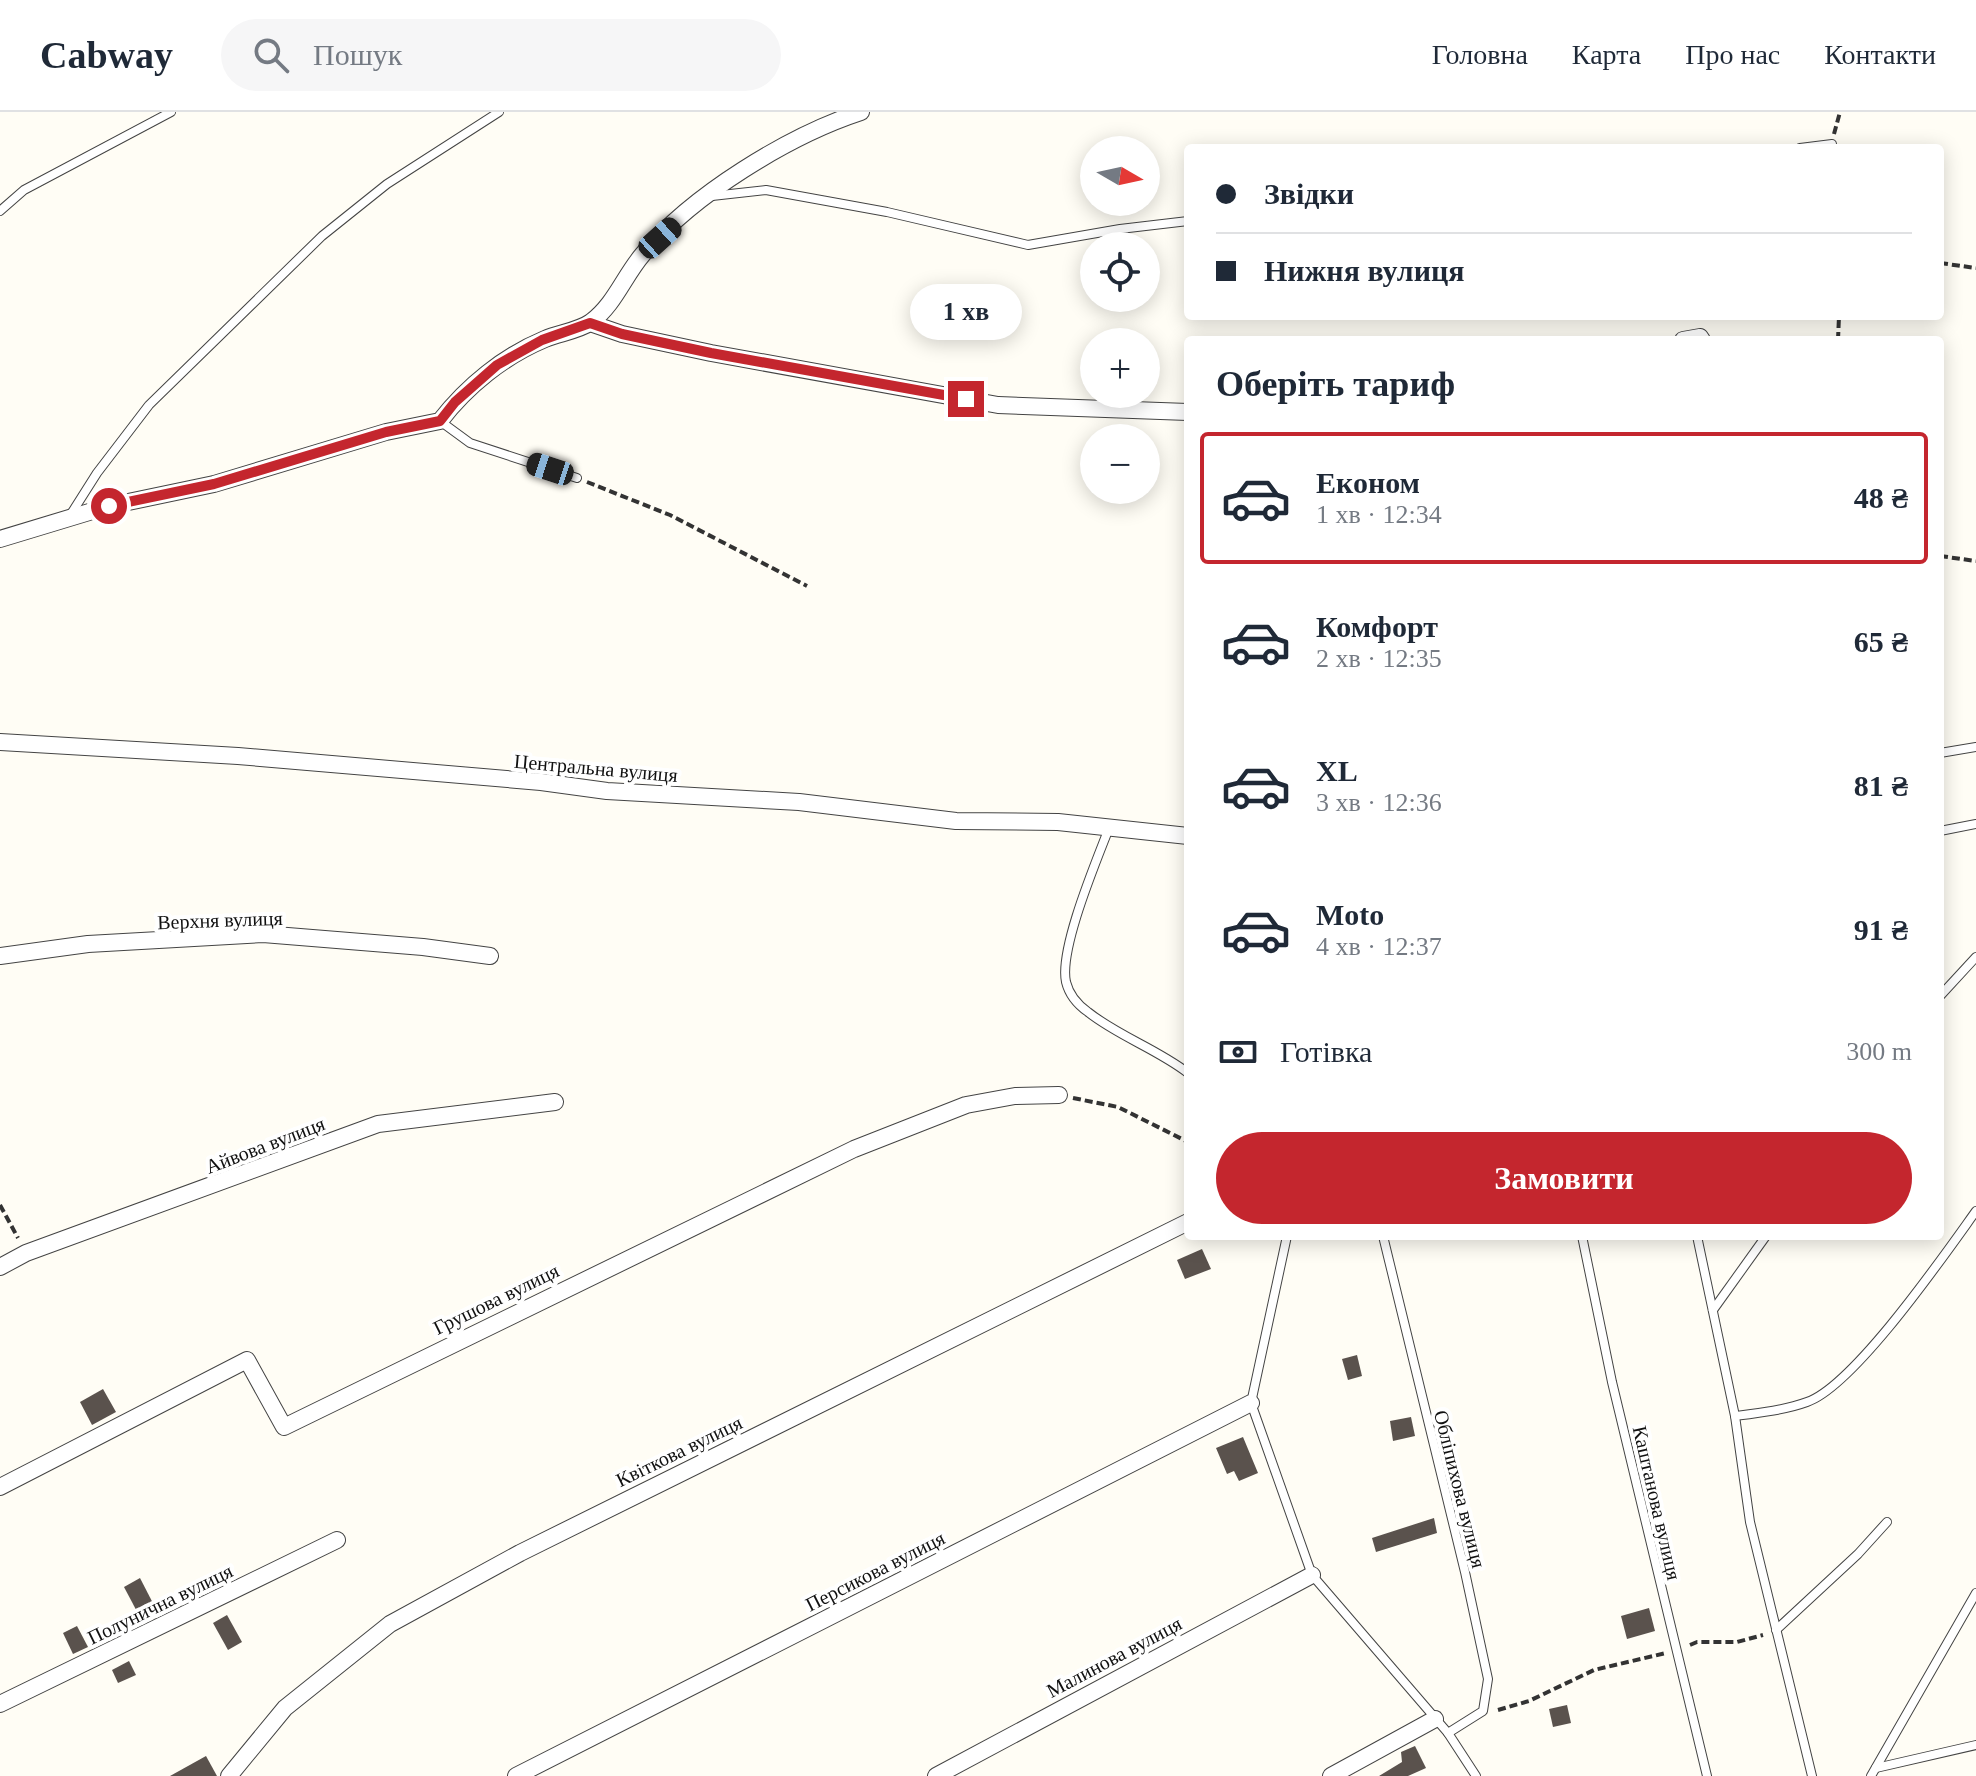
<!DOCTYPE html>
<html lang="uk">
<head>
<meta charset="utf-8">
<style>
  body { margin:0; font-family:"Times New Roman",serif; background:#f6f6f7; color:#1f2937; height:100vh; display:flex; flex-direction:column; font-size:30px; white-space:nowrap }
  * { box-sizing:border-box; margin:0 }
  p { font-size:26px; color:#747a83 }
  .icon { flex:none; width:44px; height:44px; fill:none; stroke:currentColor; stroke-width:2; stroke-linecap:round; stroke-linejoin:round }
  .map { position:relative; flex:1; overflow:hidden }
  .side { position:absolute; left:1184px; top:224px; width:760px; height:904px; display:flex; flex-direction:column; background:#fff; border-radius:8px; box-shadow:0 4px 20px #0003 }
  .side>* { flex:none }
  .banner { position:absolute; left:1184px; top:32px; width:760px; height:176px; border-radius:8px; box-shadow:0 4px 20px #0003; display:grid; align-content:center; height:176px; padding:0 32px; background:#fff }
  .needle { width:52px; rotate:99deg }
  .fabs { position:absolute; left:1080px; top:24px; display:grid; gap:16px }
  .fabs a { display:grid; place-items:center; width:80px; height:80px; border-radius:50%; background:#fff; box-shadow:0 4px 20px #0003; font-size:40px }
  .end { position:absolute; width:36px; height:36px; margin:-18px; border:10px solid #c4262e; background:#fff; box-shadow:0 0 0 4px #fff }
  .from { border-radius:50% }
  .bubble { position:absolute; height:56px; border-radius:28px; background:#fff; box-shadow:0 4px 20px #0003; font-size:26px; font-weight:700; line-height:56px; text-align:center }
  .car { position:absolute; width:24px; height:48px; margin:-24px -12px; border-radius:10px; box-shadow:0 0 6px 2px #0007; background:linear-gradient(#222 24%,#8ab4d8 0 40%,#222 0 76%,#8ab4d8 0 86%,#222 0) }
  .banner b { display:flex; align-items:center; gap:28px; height:76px; font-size:30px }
  .banner b+b { border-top:2px solid #e0e1e3 }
  .banner i { width:20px; height:20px; background:#1f2937 }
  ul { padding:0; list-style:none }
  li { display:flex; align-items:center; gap:24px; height:132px; margin:0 16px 12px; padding:0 16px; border:4px solid transparent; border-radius:8px }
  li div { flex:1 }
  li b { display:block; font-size:30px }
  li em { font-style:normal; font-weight:700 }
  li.current { border-color:#c4262e }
  li>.icon { width:72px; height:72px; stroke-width:1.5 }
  h2 { padding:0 32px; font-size:36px; line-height:96px }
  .pay { display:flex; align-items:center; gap:20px; height:88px; padding:0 32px; font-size:30px }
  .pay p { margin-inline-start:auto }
  .button { display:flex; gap:16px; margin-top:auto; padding:16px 32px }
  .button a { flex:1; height:92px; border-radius:48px; background:#c4262e; color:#fff; font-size:32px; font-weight:700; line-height:92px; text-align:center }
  header { display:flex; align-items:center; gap:48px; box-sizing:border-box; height:112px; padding:0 40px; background:#fff; border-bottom:2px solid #e0e1e3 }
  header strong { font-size:38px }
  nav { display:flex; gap:44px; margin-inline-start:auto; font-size:28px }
  .search { width:560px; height:72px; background:#f6f6f7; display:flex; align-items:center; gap:20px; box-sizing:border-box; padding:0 28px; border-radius:44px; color:#747a83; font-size:30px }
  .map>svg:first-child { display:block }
  .building { fill:#5a524d }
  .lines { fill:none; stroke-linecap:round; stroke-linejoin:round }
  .service-casing { stroke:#444; stroke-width:10 }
  .minor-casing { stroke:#444; stroke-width:18 }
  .path { stroke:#333; stroke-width:4; stroke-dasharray:8 4; stroke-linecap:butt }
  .service { stroke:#fff; stroke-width:8 }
  .minor { stroke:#fff; stroke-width:16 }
  .route { stroke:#c4262e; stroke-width:10 }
  .labels { text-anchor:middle; stroke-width:8; stroke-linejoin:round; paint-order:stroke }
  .street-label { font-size:20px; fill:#111; stroke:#fff }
</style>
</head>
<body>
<header>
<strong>Cabway</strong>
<div class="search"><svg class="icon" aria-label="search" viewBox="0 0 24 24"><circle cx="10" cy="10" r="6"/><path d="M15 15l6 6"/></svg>Пошук</div>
<nav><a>Головна</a><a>Карта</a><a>Про нас</a><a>Контакти</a></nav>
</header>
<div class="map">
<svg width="1976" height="1664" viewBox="0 0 1976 1664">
  <rect width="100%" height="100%" fill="#fffdf5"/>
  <!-- building -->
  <g class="building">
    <path d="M 1202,1137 L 1211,1157 L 1185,1167 L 1177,1148 Z"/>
    <path d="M 1357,1243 L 1362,1264 L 1348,1268 L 1342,1247 Z"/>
    <path d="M 103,1277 L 116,1300 L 92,1313 L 80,1290 Z"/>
    <path d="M 1411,1305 L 1415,1324 L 1393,1329 L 1390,1309 Z"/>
    <path d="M 1243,1325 L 1258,1361 L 1239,1369 L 1234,1359 L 1227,1362 L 1216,1336 Z"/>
    <path d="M 1434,1406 L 1437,1421 L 1376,1440 L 1372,1426 Z"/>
    <path d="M 140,1466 L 158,1501 L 142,1509 L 124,1475 Z"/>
    <path d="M 1649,1496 L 1655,1519 L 1627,1527 L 1621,1504 Z"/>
    <path d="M 227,1503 L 242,1530 L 228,1538 L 213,1511 Z"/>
    <path d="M 77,1514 L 88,1535 L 73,1542 L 63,1521 Z"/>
    <path d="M 129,1549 L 136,1563 L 118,1571 L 112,1558 Z"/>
    <path d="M 1567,1593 L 1571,1611 L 1553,1615 L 1549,1597 Z"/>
    <path d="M 1415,1634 L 1426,1656 L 1408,1664 L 1379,1664 L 1402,1650 L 1401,1640 Z"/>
    <path d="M 206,1644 L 217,1664 L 170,1664 Z"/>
  </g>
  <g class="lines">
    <defs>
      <g id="service">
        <path d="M 1800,36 L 1832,32"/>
        <path d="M 712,84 L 766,78 L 887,100 L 1028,133 L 1120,117 L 1188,109"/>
        <path d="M 0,99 L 24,78 L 171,0"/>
        <path d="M 440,309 L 470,331 L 577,366"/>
        <path d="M 71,402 L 97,361 L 149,293 L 322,124 L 387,72 L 499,0"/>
        <path d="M 1940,641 L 1976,635"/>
        <path d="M 1109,716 C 1096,750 1059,837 1066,870 C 1069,882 1078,893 1088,900 C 1118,924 1157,937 1188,961"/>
        <path d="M 1940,719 L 1976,712"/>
        <path d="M 1940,884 L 1976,845"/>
        <path d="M 1287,1124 L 1251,1291 L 1312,1463 L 1448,1621 L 1476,1664"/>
        <path d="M 1383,1124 L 1465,1460 L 1488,1567 L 1483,1599 L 1448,1621"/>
        <path d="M 1582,1124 L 1612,1270 L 1707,1664"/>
        <path d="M 1697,1124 L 1735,1304 L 1750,1410 L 1812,1664"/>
        <path d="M 1713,1198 L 1766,1124"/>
        <path d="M 1735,1304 C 1759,1301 1785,1298 1807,1290 C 1854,1274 1945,1142 1976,1099"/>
        <path d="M 1776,1518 L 1858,1442 L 1887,1410"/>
        <path d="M 1876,1656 L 1976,1633"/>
        <path d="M 1871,1664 L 1976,1481"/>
      </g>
      <g id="minor">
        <path d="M 590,211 L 622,222 L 711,241 L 998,293 L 1188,300"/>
        <path d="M 1683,228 L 1700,225 L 1702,228"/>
        <path d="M 0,427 L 109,394 L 214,372 L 386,320 L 440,309 C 467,274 504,244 545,227 C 559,221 578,219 591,210 C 615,192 624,164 643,142 C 692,83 788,24 861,0"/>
        <path d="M 0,630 L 238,644 L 541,670 L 607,679 L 799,690 L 956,709 L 1058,710 L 1188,724"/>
        <path d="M 0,844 L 88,832 L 263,822 L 423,835 L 490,844"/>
        <path d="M 0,1155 L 26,1141 L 378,1012 L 555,990"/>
        <path d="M 0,1375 L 247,1248 L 284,1315 L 854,1037 L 966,993 L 1015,984 L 1059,983"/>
        <path d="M 0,1592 L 337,1428"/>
        <path d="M 229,1664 L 285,1596 L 390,1512 L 520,1441 L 1188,1110"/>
        <path d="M 516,1664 L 1251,1291"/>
        <path d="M 936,1664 L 1312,1463"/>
        <path d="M 1331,1664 L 1435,1607"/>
      </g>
    </defs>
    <!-- service casing -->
    <use href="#service" class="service-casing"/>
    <!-- minor casing -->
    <use href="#minor" class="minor-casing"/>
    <!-- path -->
    <g class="path">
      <path d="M 1834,22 L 1840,0"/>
      <path d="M 1940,151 L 1976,156"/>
      <path d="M 1838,228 L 1839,204"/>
      <path d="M 587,370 L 670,403 L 807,474"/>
      <path d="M 1940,444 L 1976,449"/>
      <path d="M 1073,986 L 1118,995 L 1188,1030"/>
      <path d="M 0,1093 L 18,1126"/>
      <path d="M 1690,1533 L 1697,1530 L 1737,1530 L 1763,1523"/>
      <path d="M 1498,1598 L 1529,1589 L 1594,1558 L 1666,1541"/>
    </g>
    <!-- service -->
    <use href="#service" class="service"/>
    <!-- minor -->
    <use href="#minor" class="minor"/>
  </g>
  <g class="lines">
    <!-- route -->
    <path class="route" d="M 109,394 L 214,372 L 386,320 L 440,309 L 455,290 L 497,253 L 542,228 L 590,211 L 622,222 L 711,241 L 966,287"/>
  </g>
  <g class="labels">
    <!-- street labels -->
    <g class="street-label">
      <text transform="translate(596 656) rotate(5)" y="7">Центральна вулиця</text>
      <text transform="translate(220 808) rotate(-2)" y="7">Верхня вулиця</text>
      <text transform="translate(265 1033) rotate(-21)" y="7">Айвова вулиця</text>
      <text transform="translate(496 1187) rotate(-26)" y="7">Грушова вулиця</text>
      <text transform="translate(679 1339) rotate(-26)" y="7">Квіткова вулиця</text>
      <text transform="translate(1460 1377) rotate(76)" y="7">Обліпихова вулиця</text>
      <text transform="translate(1657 1391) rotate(77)" y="7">Каштанова вулиця</text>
      <text transform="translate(875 1459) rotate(-27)" y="7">Персикова вулиця</text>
      <text transform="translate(160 1492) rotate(-26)" y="7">Полунична вулиця</text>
      <text transform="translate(1114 1545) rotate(-28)" y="7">Малинова вулиця</text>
    </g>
  </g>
</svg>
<div class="fabs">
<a><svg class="needle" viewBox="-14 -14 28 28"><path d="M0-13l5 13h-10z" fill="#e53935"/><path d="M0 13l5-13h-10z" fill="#747a83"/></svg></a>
<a><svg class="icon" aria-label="locate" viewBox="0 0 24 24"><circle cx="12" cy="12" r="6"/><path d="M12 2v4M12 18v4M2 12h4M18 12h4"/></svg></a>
<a>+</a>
<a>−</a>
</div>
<i class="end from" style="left:109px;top:394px"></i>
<i class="end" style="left:966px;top:287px"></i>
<div class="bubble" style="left:910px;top:172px;width:112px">1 хв</div>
<i class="car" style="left:660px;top:126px;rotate:48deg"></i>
<i class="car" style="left:550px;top:357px;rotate:288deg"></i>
<div class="banner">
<b><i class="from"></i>Звідки</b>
<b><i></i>Нижня вулиця</b>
</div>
<section class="side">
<h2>Оберіть тариф</h2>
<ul>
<li class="current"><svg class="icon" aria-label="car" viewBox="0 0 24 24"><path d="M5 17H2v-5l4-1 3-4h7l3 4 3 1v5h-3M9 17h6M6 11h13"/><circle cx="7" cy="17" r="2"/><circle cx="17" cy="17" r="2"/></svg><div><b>Економ</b><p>1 хв · 12:34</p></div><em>48 ₴</em></li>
<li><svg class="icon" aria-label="car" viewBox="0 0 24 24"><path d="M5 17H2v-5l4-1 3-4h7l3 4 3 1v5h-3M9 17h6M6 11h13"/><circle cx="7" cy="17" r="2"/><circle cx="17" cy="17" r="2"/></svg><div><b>Комфорт</b><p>2 хв · 12:35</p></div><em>65 ₴</em></li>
<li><svg class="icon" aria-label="car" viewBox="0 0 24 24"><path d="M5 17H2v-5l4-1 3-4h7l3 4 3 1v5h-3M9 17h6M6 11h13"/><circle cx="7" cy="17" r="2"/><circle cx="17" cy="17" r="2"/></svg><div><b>XL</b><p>3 хв · 12:36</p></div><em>81 ₴</em></li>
<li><svg class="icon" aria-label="car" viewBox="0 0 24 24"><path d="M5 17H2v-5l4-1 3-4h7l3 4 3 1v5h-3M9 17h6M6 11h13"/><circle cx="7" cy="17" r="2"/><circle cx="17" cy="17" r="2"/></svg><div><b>Moto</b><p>4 хв · 12:37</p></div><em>91 ₴</em></li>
</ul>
<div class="pay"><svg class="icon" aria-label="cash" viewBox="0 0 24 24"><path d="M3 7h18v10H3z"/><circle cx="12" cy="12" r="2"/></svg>Готівка<p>300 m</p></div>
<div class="button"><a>Замовити</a></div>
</section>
</div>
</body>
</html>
